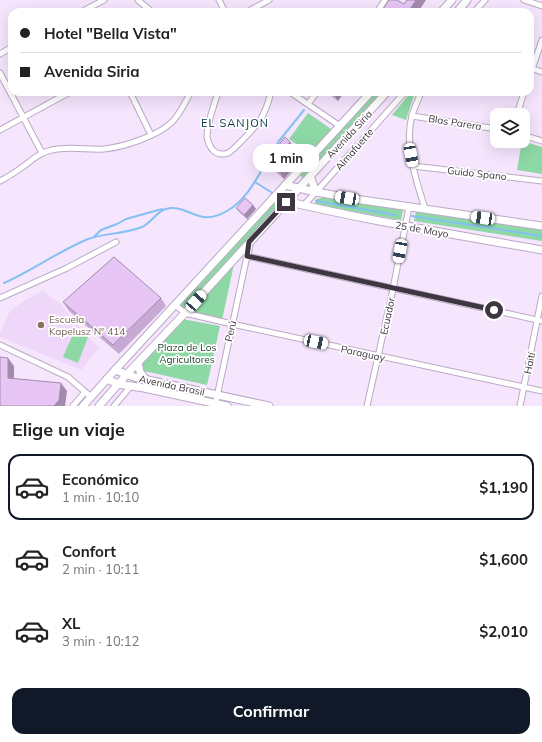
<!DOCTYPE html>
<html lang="es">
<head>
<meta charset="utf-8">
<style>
  body { margin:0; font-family:Mulish,sans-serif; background:#f6f6f6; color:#222; height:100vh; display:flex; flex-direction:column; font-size:15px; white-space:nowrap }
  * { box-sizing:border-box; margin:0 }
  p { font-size:13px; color:#767676 }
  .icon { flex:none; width:22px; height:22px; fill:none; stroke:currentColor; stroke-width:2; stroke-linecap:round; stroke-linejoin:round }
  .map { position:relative; height:406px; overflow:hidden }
  .side { display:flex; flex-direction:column; background:#fff; flex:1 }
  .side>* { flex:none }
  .top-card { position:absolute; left:8px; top:8px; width:526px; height:88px; border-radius:12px; box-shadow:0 4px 16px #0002; display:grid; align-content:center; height:88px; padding:0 12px; background:#fff }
  .buttons { position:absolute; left:490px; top:108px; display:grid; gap:8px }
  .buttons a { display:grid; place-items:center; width:40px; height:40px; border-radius:8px; background:#fff; box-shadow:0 4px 16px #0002; font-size:20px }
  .end { position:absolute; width:18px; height:18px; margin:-9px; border:5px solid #3e3641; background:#fff; box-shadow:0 0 0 2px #fff }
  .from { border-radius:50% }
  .bubble { position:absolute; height:28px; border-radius:12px; background:#fff; box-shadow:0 4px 16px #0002; font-size:13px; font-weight:700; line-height:28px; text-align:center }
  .car { position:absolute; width:12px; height:24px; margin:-12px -6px; border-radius:5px; box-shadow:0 0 3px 1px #0007; background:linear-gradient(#fff 24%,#345 0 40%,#fff 0 76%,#345 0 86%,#fff 0) }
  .top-card b { display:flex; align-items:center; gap:14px; height:38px; font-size:15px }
  .top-card b+b { border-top:1px solid #e0e0e0 }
  .top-card i { width:10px; height:10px; background:#222 }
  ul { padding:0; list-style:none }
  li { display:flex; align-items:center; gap:12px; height:66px; margin:0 8px 6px; padding:0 4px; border:2px solid transparent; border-radius:12px }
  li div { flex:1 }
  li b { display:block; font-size:15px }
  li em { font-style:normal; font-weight:700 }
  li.active { border-color:#111827 }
  li>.icon { width:36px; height:36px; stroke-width:1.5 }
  h2 { padding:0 12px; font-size:18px; line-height:48px }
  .cta { display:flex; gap:8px; margin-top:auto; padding:8px 12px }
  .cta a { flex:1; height:46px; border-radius:12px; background:#111827; color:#fff; font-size:16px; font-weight:700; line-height:46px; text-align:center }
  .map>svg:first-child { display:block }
  .built { fill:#efd7fa }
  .green { fill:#8ed8a5 }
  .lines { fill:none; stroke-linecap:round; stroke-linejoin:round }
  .stream { stroke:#85c0f5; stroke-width:2 }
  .street-casing { stroke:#bca9c5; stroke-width:7 }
  .secondary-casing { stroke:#bca9c5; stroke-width:9 }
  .street { stroke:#fff; stroke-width:5 }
  .secondary { stroke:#fff; stroke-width:7 }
  .wall { fill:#c7aad4 }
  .shaded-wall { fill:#a28bac }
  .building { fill:#e7c6f6; stroke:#a28bac }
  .route { stroke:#3e3641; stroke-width:5 }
  .education-dot { fill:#8d6e63; stroke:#fff; stroke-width:1.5 }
  .labels { text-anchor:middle; stroke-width:3.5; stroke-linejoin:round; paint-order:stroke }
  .street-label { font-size:10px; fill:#3e3641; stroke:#fff }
  .education-label { font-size:10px; fill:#785e54; stroke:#fff; text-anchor:start }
  .park-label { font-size:10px; fill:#1c4229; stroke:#fff }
  .neighbourhood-label { font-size:11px; letter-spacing:1px; fill:#003245; stroke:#fff }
</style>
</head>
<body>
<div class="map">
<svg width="542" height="406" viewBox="0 0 542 406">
  <rect width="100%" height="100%" fill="#f5e5fd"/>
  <!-- built -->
  <path class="built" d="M 43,291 L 62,305 L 70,317 L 99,348 L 81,370 L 0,337 L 0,333 L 10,311 L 24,301 Z"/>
  <!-- green -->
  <g class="green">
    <path d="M 376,92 L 383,92 L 304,177 L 302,177 L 300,176 L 302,173 Z"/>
    <path d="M 411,92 L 415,92 L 406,120 L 392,115 Z"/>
    <path d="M 308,113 L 331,129 L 310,153 L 289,139 Z"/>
    <path d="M 522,141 L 542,147 L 542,174 L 517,170 Z"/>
    <path d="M 323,197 L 403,210 L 401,220 L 316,205 L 315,200 Z"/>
    <path d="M 273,203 L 277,204 L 277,207 L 186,306 L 183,307 L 181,306 L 181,303 Z"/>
    <path d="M 416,212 L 542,230 L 542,241 L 414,221 Z"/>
    <path d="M 234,264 L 222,320 L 190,312 Z"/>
    <path d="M 182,319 L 220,326 L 207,385 L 144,371 L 141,364 Z"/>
    <path d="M 74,332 L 88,337 L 78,363 L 63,357 Z"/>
  </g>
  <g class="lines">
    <!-- stream -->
    <g class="stream">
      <path d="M 270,156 L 279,141 L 304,110"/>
      <path d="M 255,182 L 274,194"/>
      <path d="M 316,201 L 396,215"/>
      <path d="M 412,216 L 542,236"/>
      <path d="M 94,237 L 101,230 L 117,224 L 126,219 L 162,209"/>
      <path d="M 4,283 C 33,270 59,251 88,239 C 105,233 125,234 142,227 C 151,223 157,211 166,209 C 181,205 190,215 204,217 C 212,218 220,215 227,211 C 246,200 256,180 267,161"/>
    </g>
    <defs>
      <g id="street">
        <path d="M 138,0 L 152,12"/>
        <path d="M 219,0 L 225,12"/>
        <path d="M 524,0 L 542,6"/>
        <path d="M 81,12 L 104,0"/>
        <path d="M 247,12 L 269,0"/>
        <path d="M 377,12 L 385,0"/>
        <path d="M 474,12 L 485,0"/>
        <path d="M 0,54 L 12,47"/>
        <path d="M 530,68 L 542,72"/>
        <path d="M 0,73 L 42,153"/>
        <path d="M 530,75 L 542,40"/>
        <path d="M 130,92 L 151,135"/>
        <path d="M 218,92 C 214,106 207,122 207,137 C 208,142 210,147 213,150 C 216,154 223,155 228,153 C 234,150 253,129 258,123 C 265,114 268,103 271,92"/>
        <path d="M 290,92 L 340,126"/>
        <path d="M 421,92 C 418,100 415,107 412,115 C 404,147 416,179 425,209"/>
        <path d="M 308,104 L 317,92"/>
        <path d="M 517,115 L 524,92"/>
        <path d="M 412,116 L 497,129"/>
        <path d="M 0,130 L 70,92"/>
        <path d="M 523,135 L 542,141"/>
        <path d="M 413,166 L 542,181"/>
        <path d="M 0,181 C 8,177 14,173 21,168 C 31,161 40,152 52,150 C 67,146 88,150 104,149 C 124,147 157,136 171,123 C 180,115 185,102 191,92"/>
        <path d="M 303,206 L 316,192 L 405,92"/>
        <path d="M 0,298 L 67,268 L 116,242"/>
        <path d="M 175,305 L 185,313 L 232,324 L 542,391"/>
        <path d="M 0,345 L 68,377 L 91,397"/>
        <path d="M 73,406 L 85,392"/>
        <path d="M 114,406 L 131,386"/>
        <path d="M 215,406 L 247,256 L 542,321"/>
        <path d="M 367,406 L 393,289 L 409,207"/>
        <path d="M 520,406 L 542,296"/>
      </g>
      <g id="secondary">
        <path d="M 441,12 L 452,0"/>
        <path d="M 457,12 L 467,0"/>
        <path d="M 310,176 L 316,192"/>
        <path d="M 285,185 L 316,192 L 362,200 L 542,226"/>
        <path d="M 273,198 C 362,220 452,234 542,250"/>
        <path d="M 247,256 L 249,243"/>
        <path d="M 138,363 L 140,372 L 146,380"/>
        <path d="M 115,370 L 134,377 L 269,406"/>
        <path d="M 107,379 L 118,384 L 144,388 L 227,406"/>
        <path d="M 83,406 L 115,370 L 371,92"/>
        <path d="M 99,406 L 127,374 L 185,313 L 387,92"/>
      </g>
    </defs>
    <!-- street casing -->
    <use href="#street" class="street-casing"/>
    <!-- secondary casing -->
    <use href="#secondary" class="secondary-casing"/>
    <!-- street -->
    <use href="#street" class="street"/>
    <!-- secondary -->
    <use href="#secondary" class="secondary"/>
  </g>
  <!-- wall -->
  <g class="wall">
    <path d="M 328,92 L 344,92 L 338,101 L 330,95 Z"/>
    <path d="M 290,142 L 294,148 L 288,156 L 296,165 L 284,179 L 270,167 L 266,161 Z"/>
    <path d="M 253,205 L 256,209 L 247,219 L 239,212 L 236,208 Z"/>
    <path d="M 161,298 L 166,306 L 119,354 L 69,311 L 63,302 Z"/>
  </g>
  <!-- shaded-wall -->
  <g class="shaded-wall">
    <path d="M 416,0 L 426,0 L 418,12 L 408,12 Z"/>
    <path d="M 334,92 L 344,92 L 338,101 L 333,93 Z"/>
    <path d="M 290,142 L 294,148 L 287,158 L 282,152 Z"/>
    <path d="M 291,159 L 296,165 L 284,179 L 280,172 Z"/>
    <path d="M 253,205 L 256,209 L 247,219 L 244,215 Z"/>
    <path d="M 8,358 L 14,366 L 14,386 L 8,378 Z"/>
    <path d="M 61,383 L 67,391 L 65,406 L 54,406 Z"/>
  </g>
  <!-- building -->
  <g class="building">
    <path d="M 389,0 L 397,0 L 404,4 L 407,0 L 416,0 L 408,12 L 381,12 Z"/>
    <path d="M 285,137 L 290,142 L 282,152 L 291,159 L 280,172 L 266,161 Z"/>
    <path d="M 245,198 L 253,205 L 244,215 L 236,208 Z"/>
    <path d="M 114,257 L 161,298 L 113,345 L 63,302 Z"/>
    <path d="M 0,357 L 8,358 L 8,378 L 61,383 L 59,400 L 54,406 L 0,406 Z"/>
  </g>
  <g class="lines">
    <!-- route -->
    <path class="route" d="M 286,202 L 249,242 L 247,256 L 494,310"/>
  </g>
  <!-- markers -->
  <circle class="education-dot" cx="41" cy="325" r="4"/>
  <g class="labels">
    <!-- street labels -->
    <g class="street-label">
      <text transform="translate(455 122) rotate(9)" y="4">Blas Parera</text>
      <text transform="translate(349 134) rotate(-47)" y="4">Avenida Siria</text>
      <text transform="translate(354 149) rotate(-49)" y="4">Almafuerte</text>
      <text transform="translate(477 173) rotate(6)" y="4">Guido Spano</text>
      <text transform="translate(422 229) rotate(10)" y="4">25 de Mayo</text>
      <text transform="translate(387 316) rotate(-78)" y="4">Ecuador</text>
      <text transform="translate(230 331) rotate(-78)" y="4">Perú</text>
      <text transform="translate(363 353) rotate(12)" y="4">Paraguay</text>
      <text transform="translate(529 363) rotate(-78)" y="4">Haití</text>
      <text transform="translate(172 385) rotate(12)" y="4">Avenida Brasil</text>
    </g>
    <!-- education labels -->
    <g class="education-label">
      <text x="49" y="323">Escuela<tspan x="49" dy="12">Kapelusz Nº 414</tspan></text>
    </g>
    <!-- park labels -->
    <g class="park-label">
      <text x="187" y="351">Plaza de Los<tspan x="187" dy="12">Agricultores</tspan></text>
    </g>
    <!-- neighbourhood labels -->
    <g class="neighbourhood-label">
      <text x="235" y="127">EL SANJON</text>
    </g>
  </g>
</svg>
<div class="buttons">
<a><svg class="icon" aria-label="layers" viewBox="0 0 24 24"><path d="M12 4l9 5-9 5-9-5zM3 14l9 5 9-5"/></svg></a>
</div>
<i class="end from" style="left:494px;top:310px"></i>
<i class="end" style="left:286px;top:202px"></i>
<div class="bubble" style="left:253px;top:144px;width:66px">1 min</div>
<i class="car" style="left:411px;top:155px;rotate:170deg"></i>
<i class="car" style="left:347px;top:198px;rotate:280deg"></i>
<i class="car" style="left:483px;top:218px;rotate:278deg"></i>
<i class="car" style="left:400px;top:251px;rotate:191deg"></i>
<i class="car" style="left:196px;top:301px;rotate:42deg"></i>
<i class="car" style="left:316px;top:342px;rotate:102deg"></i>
<div class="top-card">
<b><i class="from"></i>Hotel &quot;Bella Vista&quot;</b>
<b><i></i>Avenida Siria</b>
</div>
</div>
<section class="side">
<h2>Elige un viaje</h2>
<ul>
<li class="active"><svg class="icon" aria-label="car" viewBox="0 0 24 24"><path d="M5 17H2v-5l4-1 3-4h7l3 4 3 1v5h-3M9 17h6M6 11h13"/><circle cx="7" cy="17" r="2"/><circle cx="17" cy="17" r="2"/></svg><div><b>Económico</b><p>1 min · 10:10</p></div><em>$1,190</em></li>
<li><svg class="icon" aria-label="car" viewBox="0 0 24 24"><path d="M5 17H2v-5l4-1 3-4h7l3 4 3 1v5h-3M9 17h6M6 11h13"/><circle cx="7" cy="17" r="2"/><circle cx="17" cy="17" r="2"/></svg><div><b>Confort</b><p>2 min · 10:11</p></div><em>$1,600</em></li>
<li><svg class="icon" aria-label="car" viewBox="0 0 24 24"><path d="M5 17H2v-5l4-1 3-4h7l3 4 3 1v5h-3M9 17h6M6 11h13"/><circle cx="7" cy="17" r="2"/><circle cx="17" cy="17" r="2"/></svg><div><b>XL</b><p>3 min · 10:12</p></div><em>$2,010</em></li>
</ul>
<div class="cta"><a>Confirmar</a></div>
</section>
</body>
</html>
